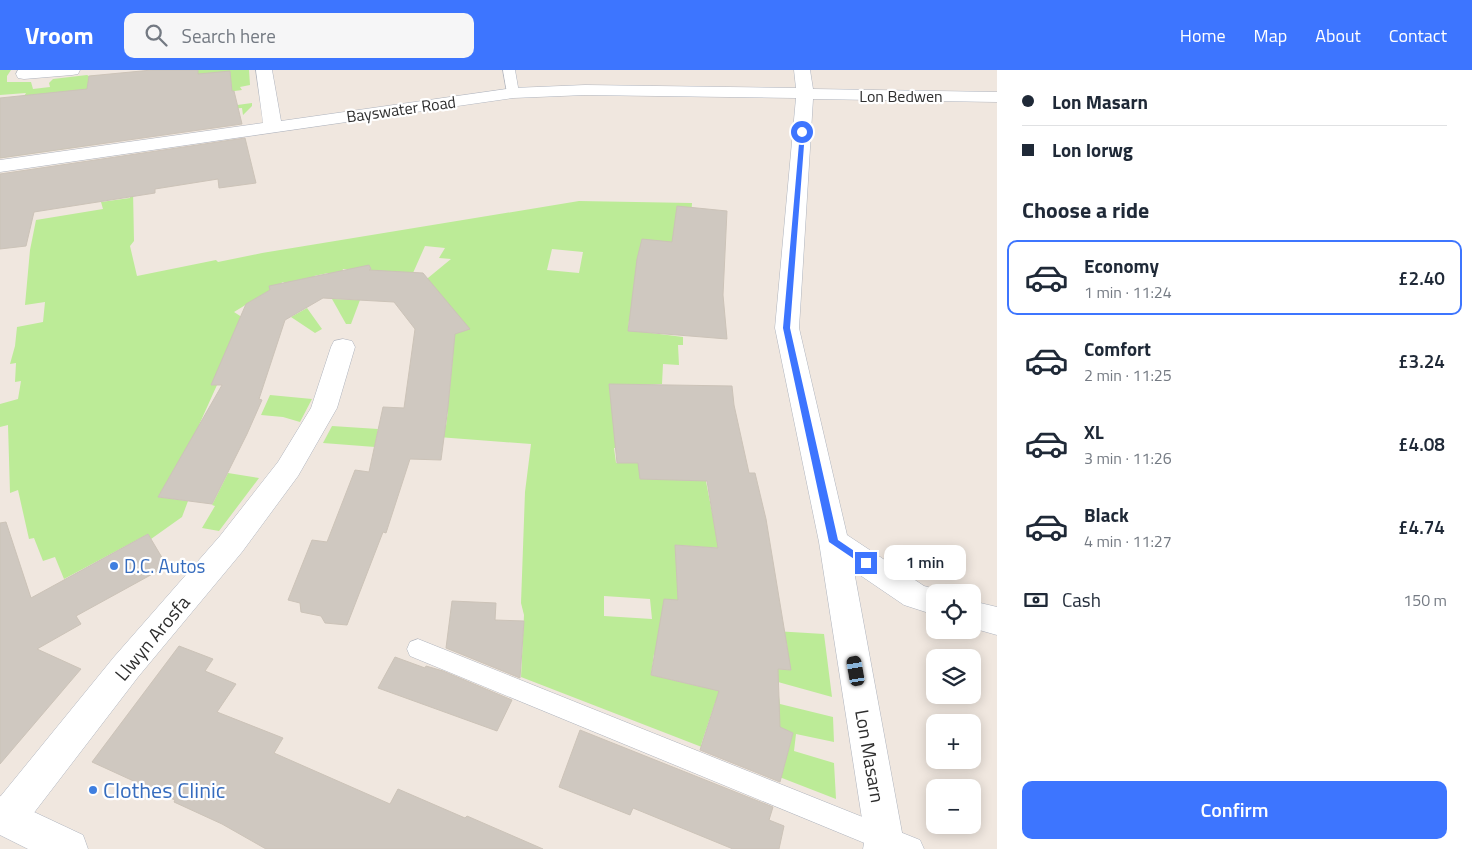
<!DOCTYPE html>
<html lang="en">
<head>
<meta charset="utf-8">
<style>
  body { margin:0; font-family:"Titillium Web",sans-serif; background:#f6f6f7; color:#1f2937; height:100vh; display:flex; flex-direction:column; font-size:19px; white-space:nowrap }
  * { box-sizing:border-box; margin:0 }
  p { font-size:16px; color:#747a83 }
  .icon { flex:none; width:28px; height:28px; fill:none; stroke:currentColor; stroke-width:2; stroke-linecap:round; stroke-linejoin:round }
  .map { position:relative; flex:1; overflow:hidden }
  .drawer { display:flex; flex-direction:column; background:#fff; width:475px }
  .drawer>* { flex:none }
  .guide { display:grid; align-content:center; height:110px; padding:0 25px; background:#fff }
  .controls { position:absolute; left:926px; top:514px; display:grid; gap:10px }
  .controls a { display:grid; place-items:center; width:55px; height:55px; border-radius:10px; background:#fff; box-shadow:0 2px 12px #0003; font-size:25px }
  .end { position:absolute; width:22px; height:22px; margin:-11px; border:6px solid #3d75ff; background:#fff; box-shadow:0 0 0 2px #fff }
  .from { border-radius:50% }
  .bubble { position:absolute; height:35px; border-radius:10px; background:#fff; box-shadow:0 2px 12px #0003; font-size:16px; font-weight:600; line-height:35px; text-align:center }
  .car { position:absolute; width:15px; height:30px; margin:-15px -8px; border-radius:6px; box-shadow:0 0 4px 1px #0007; background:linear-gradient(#222 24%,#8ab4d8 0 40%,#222 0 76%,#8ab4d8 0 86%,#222 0) }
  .guide b { display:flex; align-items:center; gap:18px; height:48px; font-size:19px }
  .guide b+b { border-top:1px solid #e0e1e3 }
  .guide i { width:12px; height:12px; background:#1f2937 }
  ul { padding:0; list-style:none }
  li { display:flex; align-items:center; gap:15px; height:75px; margin:0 10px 8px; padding:0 15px; border:2px solid transparent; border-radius:10px }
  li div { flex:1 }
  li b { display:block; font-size:19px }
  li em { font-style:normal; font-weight:600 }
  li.current { border-color:#3d75ff }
  li>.icon { width:45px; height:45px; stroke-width:1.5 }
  h2 { padding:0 25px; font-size:22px; line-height:60px }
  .pay { display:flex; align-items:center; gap:12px; height:55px; padding:0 25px; font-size:19px }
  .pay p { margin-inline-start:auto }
  .action { display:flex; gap:10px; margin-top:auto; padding:10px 25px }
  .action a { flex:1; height:58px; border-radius:10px; background:#3d75ff; color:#fff; font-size:20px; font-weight:600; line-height:58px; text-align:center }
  header { display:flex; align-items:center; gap:30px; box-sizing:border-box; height:70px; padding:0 25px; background:#3d75ff; color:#fff }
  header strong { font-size:24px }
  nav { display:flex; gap:28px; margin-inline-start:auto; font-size:18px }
  .search { width:350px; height:45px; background:#f6f6f7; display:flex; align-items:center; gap:12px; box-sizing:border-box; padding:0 18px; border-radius:10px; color:#747a83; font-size:19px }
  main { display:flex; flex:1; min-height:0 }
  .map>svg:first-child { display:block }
  .green { fill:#bceb97; fill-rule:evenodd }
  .building { fill:#cfc8c0; stroke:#ccc3b8 }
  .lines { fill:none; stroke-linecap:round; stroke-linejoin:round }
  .lane-casing { stroke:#afb4be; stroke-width:1 }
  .street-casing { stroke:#afb4be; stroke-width:1 }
  .secondary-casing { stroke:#afb4be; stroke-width:1 }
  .lane { fill:#fff; fill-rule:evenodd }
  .street { fill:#fff; fill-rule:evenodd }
  .secondary { fill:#fff; fill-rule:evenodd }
  .route { fill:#3d75ff }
  .shop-dot { fill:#3f7fe0; stroke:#fff; stroke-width:2 }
  .labels { text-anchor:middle; stroke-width:4.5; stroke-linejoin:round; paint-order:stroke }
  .far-street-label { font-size:16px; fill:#2e2e2e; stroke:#fff }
  .shop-label { font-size:19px; fill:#366cbe; stroke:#fff; text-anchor:start }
  .street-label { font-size:19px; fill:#2e2e2e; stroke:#fff }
  .near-shop-label { font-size:22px; fill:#366cbe; stroke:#fff; text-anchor:start }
</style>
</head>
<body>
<header>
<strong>Vroom</strong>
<div class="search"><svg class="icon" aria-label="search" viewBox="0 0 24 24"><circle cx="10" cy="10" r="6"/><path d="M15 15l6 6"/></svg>Search here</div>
<nav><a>Home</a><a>Map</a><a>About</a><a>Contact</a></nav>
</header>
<main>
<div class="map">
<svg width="997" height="779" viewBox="0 0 997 779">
  <rect width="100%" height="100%" fill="#f0e7df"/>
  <!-- green -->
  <g class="green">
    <path d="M 0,0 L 11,0 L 7,6 L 7,12 L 31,12 L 33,19 L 50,17 L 49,13 L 53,9 L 87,5 L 89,6 L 198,0 L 249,0 L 250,15 L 240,17 L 242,20 L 205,25 L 208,39 L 252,33 L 252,36 L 243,45 L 242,38 L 227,39 L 225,56 L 221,57 L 220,51 L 85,76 L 0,88 L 0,65 L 26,23 L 0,25 Z"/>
    <path d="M 133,120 L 134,171 L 130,176 L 137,206 L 216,190 L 218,192 L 262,183 L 579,131 L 692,133 L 690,166 L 629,251 L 628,260 L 683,267 L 683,275 L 678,275 L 679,295 L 663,294 L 662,314 L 647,315 L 703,396 L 719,478 L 675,475 L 723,558 L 824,564 L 832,627 L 778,612 L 778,599 L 788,600 L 787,573 L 726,563 L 779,627 L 780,634 L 833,647 L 834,672 L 796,664 L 794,681 L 834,693 L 836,729 L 521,607 L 524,545 L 521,533 L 525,422 L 531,374 L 425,366 L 446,356 L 448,340 L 430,339 L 433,326 L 449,326 L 453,283 L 448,271 L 400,231 L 451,189 L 439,188 L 445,178 L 425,176 L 413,203 L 343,199 L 337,215 L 332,215 L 328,203 L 314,206 L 307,227 L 283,212 L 234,242 L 262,260 L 211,315 L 217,315 L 199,355 L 207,370 L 192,368 L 158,427 L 188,431 L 182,447 L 151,469 L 148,464 L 64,509 L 55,487 L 43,491 L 34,468 L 29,469 L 18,420 L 10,423 L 8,355 L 0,357 L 0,334 L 18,329 L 21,311 L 15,312 L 16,293 L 10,294 L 15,276 L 17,257 L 43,252 L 45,232 L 25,235 L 30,180 L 36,150 L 103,139 L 101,132 L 130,128 L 130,121 ZM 552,179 L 583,182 L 579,203 L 547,200 ZM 614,378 L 643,378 L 645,393 L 616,393 ZM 604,526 L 650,529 L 652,549 L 604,546 ZM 654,584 L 706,595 L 703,617 L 651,605 ZM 715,633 L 793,663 L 781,707 L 701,675 Z"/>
    <path d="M 332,229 L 360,230 L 351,254 L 346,254 Z"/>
    <path d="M 307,238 L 322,259 L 315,263 L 291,247 Z"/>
    <path d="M 270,325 L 312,329 L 300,352 L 283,347 L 261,345 Z"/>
    <path d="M 332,356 L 378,359 L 375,377 L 323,373 Z"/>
    <path d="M 228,403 L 259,408 L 219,461 L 202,458 L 215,436 L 212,435 Z"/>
  </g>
  <!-- building -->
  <g class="building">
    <path d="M 152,0 L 198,0 L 198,4 L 230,1 L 232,21 L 234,21 L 242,54 L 0,88 L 0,28 L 87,19 L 89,6 Z"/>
    <path d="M 245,68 L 256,113 L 219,118 L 218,109 L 155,119 L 155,123 L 34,142 L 26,176 L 0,179 L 0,104 Z"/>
    <path d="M 677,136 L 727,141 L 723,225 L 727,269 L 628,261 L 637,189 L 642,169 L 672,172 Z"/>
    <path d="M 369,195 L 371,199 L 369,200 L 423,203 L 470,259 L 455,264 L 448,337 L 441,390 L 410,389 L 386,463 L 383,462 L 347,555 L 325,553 L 321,546 L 301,542 L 300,533 L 288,530 L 312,470 L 327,472 L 355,400 L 369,402 L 383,337 L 404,338 L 415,259 L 394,232 L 323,228 L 285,250 L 259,329 L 262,330 L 247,364 L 212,434 L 158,427 L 222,315 L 211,315 L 246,234 L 270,220 L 269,216 Z"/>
    <path d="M 609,314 L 732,316 L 734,335 L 749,403 L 755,403 L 766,449 L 791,600 L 778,599 L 780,657 L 793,663 L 780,712 L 700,680 L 719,621 L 651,605 L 664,529 L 678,530 L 675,475 L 718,478 L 707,411 L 640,409 L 638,393 L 617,393 Z"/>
    <path d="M 6,452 L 31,528 L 148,464 L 167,496 L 76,546 L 81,554 L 37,579 L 81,599 L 0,694 L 0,453 Z"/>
    <path d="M 452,531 L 496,533 L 495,550 L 524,551 L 520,608 L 446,578 Z"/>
    <path d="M 179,576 L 213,589 L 205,601 L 236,614 L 217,642 L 283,668 L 274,683 L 390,734 L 398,719 L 465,748 L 467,746 L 543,779 L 266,779 L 222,754 L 174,732 L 175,730 L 92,692 Z"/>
    <path d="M 395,587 L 425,598 L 426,596 L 443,601 L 512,630 L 497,661 L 378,618 Z"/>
    <path d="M 580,660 L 773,737 L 769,750 L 784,756 L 779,779 L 733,779 L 633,738 L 630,745 L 559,717 Z"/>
  </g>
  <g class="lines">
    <defs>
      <g id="lane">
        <path d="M 503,0 L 515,0 L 519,23 L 517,25 L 513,27 L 507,23 Z"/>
        <path d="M 418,569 L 920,770 L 924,779 L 879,779 L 410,586 L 407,579 L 410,572 Z"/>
      </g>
      <g id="street">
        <path d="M 18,0 L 80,0 L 78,4 L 72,5 L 24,9 L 18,8 L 16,4 Z"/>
        <path d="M 256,0 L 272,0 L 281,51 L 513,18 L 585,15 L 796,18 L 794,0 L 810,0 L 813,19 L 997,22 L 997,32 L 813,29 L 799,258 L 847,465 L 924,516 L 946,522 L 935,522 L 935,545 L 904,535 L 854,501 L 903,768 L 901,779 L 863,779 L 865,768 L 819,472 L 775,258 L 796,28 L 585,25 L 513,28 L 0,102 L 0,90 L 263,53 Z"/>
        <path d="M 343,269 L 352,271 L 355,277 L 337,338 L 298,406 L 242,482 L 138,607 L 20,761 L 7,767 L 0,764 L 0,727 L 114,587 L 220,466 L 278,392 L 311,338 L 331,277 L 334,271 Z"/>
        <path d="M 972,531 L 997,537 L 997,565 L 972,558 Z"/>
      </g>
      <path id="secondary" d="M 0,726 L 83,765 L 88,779 L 28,779 L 0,765 Z"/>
    </defs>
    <!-- lane casing -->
    <use href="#lane" class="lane-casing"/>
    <!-- street casing -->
    <use href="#street" class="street-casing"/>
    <!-- secondary casing -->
    <use href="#secondary" class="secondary-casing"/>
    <!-- lane -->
    <use href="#lane" class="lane"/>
    <!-- street -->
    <use href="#street" class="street"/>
    <!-- secondary -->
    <use href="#secondary" class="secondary"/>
  </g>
  <!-- route -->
  <path class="route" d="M 802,60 L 805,62 L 790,258 L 838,470 L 869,491 L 869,496 L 866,497 L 829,472 L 783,258 L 800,62 Z"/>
  <!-- markers -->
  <g class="shop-dot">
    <circle cx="114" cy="496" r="5"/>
    <circle cx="93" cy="720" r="5"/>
  </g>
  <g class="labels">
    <!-- far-street labels -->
    <g class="far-street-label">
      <text x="901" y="32">Lon Bedwen</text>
      <text transform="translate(401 39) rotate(-8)" y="6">Bayswater Road</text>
    </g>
    <!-- shop labels -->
    <g class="shop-label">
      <text x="124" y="503">D.C. Autos</text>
    </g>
    <!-- street labels -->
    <g class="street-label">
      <text transform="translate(152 568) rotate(-50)" y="7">Llwyn Arosfa</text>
      <text transform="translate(870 686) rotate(80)" y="7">Lon Masarn</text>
    </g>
    <!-- near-shop labels -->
    <g class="near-shop-label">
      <text x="103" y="728">Clothes Clinic</text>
    </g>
  </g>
</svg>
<div class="controls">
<a><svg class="icon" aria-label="locate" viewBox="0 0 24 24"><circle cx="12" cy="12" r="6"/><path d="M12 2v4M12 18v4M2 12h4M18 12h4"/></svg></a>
<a><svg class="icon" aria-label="layers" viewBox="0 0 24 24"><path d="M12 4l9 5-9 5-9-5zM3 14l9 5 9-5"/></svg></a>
<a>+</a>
<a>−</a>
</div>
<i class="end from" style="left:802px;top:62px"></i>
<i class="end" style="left:866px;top:493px"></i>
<div class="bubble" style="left:884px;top:475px;width:82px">1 min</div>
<i class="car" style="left:856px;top:601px;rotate:350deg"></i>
</div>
<section class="drawer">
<div class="guide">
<b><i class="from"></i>Lon Masarn</b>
<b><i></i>Lon Iorwg</b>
</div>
<h2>Choose a ride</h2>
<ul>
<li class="current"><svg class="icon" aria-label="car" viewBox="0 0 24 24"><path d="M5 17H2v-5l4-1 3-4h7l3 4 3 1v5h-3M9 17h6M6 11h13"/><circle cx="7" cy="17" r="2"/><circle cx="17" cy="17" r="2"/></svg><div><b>Economy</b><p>1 min · 11:24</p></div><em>£2.40</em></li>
<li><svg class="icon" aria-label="car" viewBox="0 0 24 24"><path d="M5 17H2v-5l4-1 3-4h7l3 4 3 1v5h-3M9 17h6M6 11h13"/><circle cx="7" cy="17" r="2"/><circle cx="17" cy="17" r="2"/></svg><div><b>Comfort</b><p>2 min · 11:25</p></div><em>£3.24</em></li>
<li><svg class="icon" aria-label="car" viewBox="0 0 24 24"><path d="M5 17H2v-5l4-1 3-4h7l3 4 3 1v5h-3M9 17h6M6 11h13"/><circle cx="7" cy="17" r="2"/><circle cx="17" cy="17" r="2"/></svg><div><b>XL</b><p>3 min · 11:26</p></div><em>£4.08</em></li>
<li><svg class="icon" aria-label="car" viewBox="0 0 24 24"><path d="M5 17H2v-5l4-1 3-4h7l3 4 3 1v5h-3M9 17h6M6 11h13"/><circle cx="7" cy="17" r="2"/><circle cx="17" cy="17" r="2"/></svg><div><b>Black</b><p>4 min · 11:27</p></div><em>£4.74</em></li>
</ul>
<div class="pay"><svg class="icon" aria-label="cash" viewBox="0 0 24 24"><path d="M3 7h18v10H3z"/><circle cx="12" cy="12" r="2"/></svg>Cash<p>150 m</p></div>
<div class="action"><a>Confirm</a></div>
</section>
</main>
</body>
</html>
